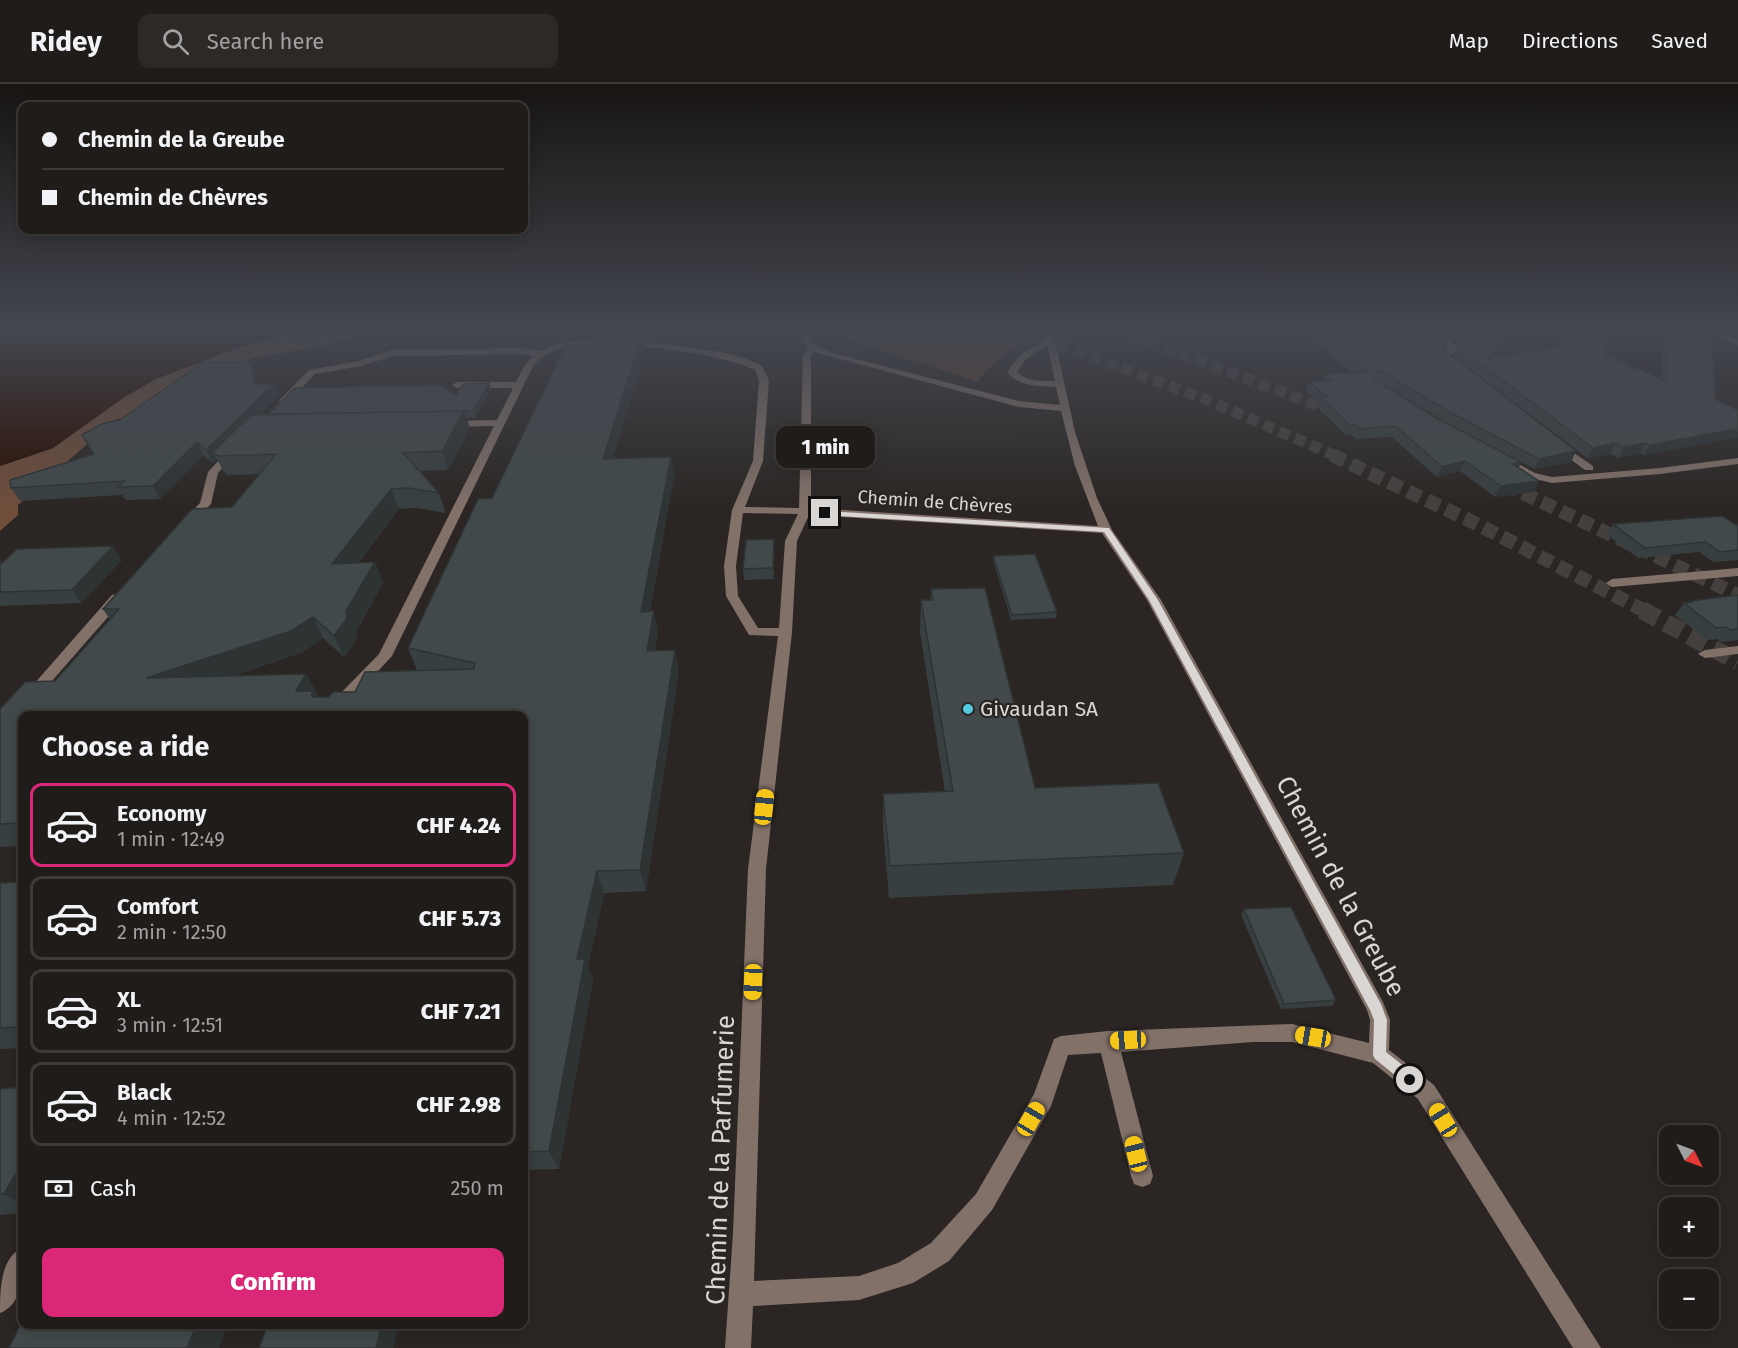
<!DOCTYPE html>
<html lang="en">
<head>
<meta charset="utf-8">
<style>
  body { margin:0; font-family:"Fira Sans",sans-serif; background:#2d2927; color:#f1f3f6; height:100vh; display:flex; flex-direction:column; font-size:22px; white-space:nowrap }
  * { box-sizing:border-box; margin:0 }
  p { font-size:20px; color:#a2a1a2 }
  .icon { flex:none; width:33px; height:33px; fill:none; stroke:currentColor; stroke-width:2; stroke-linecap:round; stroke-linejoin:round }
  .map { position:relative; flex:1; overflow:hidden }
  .details { position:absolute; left:18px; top:627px; width:510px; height:618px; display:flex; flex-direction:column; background:#201c1a; border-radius:12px; box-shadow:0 3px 15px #0003,0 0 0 2px #3d3a39 }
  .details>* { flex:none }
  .top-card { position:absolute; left:18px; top:18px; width:510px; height:132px; border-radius:12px; box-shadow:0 3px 15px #0003,0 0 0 2px #3d3a39; display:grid; align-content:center; height:132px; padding:0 24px; background:#201c1a }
  .needle { width:39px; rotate:132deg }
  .fabs { position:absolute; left:1659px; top:1041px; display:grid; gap:12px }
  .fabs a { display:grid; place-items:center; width:60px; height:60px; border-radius:12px; background:#201c1a; box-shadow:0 3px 15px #0003,0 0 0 2px #3d3a39; font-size:30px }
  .end { position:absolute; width:27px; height:27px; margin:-14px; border:8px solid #dad6d4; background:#111; box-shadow:0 0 0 3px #111 }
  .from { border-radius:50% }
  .bubble { position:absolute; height:42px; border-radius:12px; background:#201c1a; box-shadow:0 3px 15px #0003,0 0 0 2px #3d3a39; font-size:20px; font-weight:800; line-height:42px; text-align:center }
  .car { position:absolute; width:18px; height:36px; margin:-18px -9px; border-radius:8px; box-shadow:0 0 4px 2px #0007; background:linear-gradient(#f5c518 24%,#345 0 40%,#f5c518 0 76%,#345 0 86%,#f5c518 0) }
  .top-card b { display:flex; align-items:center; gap:21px; height:57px; font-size:22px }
  .top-card b+b { border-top:2px solid #3d3a39 }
  .top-card i { width:15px; height:15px; background:#f1f3f6 }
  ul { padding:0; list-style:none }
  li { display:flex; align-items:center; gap:18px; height:84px; margin:0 12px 9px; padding:0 12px; border:3px solid #3d3a39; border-radius:12px }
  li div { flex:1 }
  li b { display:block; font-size:22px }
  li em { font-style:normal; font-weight:800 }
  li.selected { border-color:#db2777 }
  li>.icon { width:54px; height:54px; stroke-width:1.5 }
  h2 { padding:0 24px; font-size:27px; line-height:72px }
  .pay { display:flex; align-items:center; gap:15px; height:66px; padding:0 24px; font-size:22px }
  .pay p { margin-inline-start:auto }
  .cta { display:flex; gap:12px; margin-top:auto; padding:12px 24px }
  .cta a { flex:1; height:69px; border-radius:12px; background:#db2777; color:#fff; font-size:24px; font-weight:800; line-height:69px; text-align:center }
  header { display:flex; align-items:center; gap:36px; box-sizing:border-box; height:84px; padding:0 30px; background:#201c1a; border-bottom:2px solid #3d3a39 }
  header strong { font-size:28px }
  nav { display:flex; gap:33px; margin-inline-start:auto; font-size:21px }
  .search { width:420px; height:54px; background:#2d2927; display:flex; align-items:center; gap:15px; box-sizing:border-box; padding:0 21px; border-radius:12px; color:#a2a1a2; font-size:22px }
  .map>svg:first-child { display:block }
  .green { fill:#5b3c2b }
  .forest { fill:#6f4d3a }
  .water { fill:#280c00 }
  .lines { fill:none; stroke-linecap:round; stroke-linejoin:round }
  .highway-tunnel-far2 { stroke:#45403e; stroke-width:11; stroke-dasharray:11 6; stroke-linecap:butt }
  .highway-tunnel-far1 { stroke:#45403e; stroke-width:14; stroke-dasharray:14 7; stroke-linecap:butt }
  .highway-tunnel { stroke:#45403e; stroke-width:18; stroke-dasharray:18 9; stroke-linecap:butt }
  .minor { fill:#827169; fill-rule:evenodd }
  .wall { fill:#383f40; fill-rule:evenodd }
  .shaded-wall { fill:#2e3334 }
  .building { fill:#41494a; stroke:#2e3334; stroke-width:1.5 }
  .route { fill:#dad6d4 }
  .poi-dot { fill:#53cadc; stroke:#2b2623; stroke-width:2 }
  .labels { text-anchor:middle; stroke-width:4.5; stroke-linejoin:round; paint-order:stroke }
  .far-street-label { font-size:18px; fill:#dad6d4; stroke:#2b2623 }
  .poi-label { font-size:21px; fill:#dad6d4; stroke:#2b2623; text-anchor:start }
  .near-street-label { font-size:26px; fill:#dad6d4; stroke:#2b2623 }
</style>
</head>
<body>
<header>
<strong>Ridey</strong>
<div class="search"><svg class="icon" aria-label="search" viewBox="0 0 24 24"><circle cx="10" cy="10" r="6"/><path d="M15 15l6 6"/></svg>Search here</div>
<nav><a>Map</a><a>Directions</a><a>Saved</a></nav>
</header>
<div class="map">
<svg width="1738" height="1264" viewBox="0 0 1738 1264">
  <rect width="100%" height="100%" fill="#2b2623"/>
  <!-- green -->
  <path class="green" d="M 837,248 L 1030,248 C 1014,267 992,277 978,298 L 850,256 Z"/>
  <!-- forest -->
  <path class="forest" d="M 299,248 L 369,248 L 319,262 L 253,274 L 130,334 L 116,335 L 60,384 L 46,384 L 43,386 L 51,392 L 18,421 L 18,431 L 0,447 L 0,382 L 53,364 L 123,314 L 156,295 L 242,262 Z"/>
  <!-- water -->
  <path class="water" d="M 0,248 L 299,248 L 242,262 L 156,295 L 123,314 L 53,364 L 0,382 Z"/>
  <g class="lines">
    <!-- highway-tunnel-far2 -->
    <g class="highway-tunnel-far2">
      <path d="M 1026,248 L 1210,317 L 1336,372"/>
      <path d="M 1115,248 L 1206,279 L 1340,330"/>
    </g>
    <!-- highway-tunnel-far1 -->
    <g class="highway-tunnel-far1">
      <path d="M 1332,371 L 1477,440 L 1645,527"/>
      <path d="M 1504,400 L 1738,511"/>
    </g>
    <!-- highway-tunnel -->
    <path class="highway-tunnel" d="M 1642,526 L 1738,578"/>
    <!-- minor -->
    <g class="minor">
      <path d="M 799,248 L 807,248 L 812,259 L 833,269 L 1019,317 L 1060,321 L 1056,303 C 1038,302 1019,303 1007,288 L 1020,271 L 1046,255 L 1045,248 L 1053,248 L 1075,348 L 1097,414 L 1112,446 L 1161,516 L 1383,918 L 1390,936 L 1389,966 L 1434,1001 L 1601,1264 L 1573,1264 L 1418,1015 L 1373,979 L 1292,958 L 1253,958 L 1121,968 L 1153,1092 L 1150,1100 L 1142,1103 L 1134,1100 L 1131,1092 L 1101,969 L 1068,971 L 1051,1022 L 992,1126 L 949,1177 L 913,1199 L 859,1216 L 753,1222 L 751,1264 L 725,1264 L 733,1149 L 748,785 L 778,552 L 749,551 L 726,512 L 724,482 L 732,426 L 753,377 L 759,296 L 755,286 C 715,267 600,253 557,266 C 548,268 541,274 534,280 L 392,572 L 344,624 L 340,632 L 325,632 L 333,617 L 379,570 L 494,342 L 449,343 L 444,340 L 449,337 L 497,336 L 513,304 L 457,304 L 452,301 L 457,298 L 516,298 L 526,279 L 533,272 L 521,270 L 393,272 L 361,282 L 315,290 L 286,320 L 278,318 L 309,286 L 359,277 L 392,266 L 521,264 L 539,267 L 557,260 L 580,257 L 664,260 L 721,268 L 747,275 L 762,282 L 769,296 L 763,377 L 745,423 L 799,424 L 803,271 L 808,265 L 802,257 ZM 1047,261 L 1055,297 C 1041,297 1027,298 1017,288 L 1026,275 ZM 814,268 L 1019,323 L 1061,327 L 1075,382 L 1098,442 L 811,424 L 811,272 ZM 743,429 L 798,430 L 785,457 L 779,544 L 758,544 L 738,512 L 736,482 ZM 809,431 L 1102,449 L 1147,516 L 1367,926 L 1370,936 L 1369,959 L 1292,940 L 1108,947 L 1061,952 L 1054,955 L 1034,1010 L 976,1110 L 931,1159 L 898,1179 L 859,1192 L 754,1197 L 766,785 L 792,548 L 797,457 Z"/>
      <path d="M 1431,248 L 1440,248 L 1457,262 L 1457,266 L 1450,272 L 1459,279 L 1459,283 L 1453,283 L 1441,274 L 1441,270 L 1449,264 Z"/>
      <path d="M 1708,248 L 1719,248 L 1738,256 L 1738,262 Z"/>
      <path d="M 1558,358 L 1593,382 L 1593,386 L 1585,386 L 1554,363 L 1553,361 Z"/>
      <path d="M 234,363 L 239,366 L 218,389 L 211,420 L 190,441 L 182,441 L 182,437 L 200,419 L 208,388 L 230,364 Z"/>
      <path d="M 1738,374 L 1738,380 L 1660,390 L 1552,399 L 1527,393 L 1504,379 L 1509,376 L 1513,377 L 1535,389 L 1552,393 L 1660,384 Z"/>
      <path d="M 1738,484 L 1738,492 L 1612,503 L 1606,499 L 1612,495 Z"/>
      <path d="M 117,510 L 122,511 L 123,514 L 122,517 L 37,614 L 27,614 L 25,611 L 27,608 L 112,511 Z"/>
      <path d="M 1738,562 L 1738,570 L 1705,574 L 1698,570 L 1705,566 Z"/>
      <path d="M 22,1164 C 24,1186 24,1220 0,1229 C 0,1207 0,1174 22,1164 Z"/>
    </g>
  </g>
  <!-- wall -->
  <g class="wall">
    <path d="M 473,248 L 508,248 L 508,249 L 474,249 Z"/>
    <path d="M 601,248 L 651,248 L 648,257 L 645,257 L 646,265 L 613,375 L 674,392 L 650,528 L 658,548 L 655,566 L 679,587 L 646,807 L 604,809 L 588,883 L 593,896 L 559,1085 L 524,1086 L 524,632 L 22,632 L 22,762 L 0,763 L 0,625 L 55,597 L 110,536 L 103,525 L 232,423 L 260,390 L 228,391 L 223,387 L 217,375 L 213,379 L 203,371 L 160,415 L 126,416 L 122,411 L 20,417 L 11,404 L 94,370 L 120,336 L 256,290 L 258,300 L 274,300 L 279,311 L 260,331 L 456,311 L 491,306 L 475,334 L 467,334 L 470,345 L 448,386 L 420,387 L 439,409 L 446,429 L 417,424 L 399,425 L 358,479 L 375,478 L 383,499 L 356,548 L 357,555 L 344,573 L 323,554 L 303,568 L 233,592 L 306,590 L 318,611 L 317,613 L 329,613 L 355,608 L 419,586 L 417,586 L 408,564 L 492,414 L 596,260 Z"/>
    <path d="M 1307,248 L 1441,248 L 1449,255 L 1444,266 L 1576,367 L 1571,378 L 1534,385 L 1521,378 L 1519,383 L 1534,408 L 1495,413 L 1460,387 L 1437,393 L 1392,353 L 1356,355 L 1352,351 L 1346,351 L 1317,323 L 1318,318 L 1306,307 L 1309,298 L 1323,297 L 1325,290 L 1353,289 L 1324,265 ZM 1375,296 L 1377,296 L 1442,336 L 1493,363 L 1436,334 Z"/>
    <path d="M 1443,248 L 1506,248 L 1490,274 L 1556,263 L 1562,248 L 1611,248 L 1605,271 L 1661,295 L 1664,248 L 1706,248 L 1715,315 L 1738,326 L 1738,353 L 1644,371 L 1640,369 L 1618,374 L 1610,370 L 1587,374 L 1454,272 L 1458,260 Z"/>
    <path d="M 1613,440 L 1738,442 L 1738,476 L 1713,478 L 1699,468 L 1638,474 L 1607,451 Z"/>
    <path d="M 774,455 L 774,495 L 744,496 L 743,485 Z"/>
    <path d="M 993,472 L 1057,528 L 1056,534 L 1011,536 L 993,477 Z"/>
    <path d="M 122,476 L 81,519 L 0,522 L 0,479 Z"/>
    <path d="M 931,505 L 1035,704 L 1184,769 L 1173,801 L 889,814 L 883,743 L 883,710 L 945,708 L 920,548 L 921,516 L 930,516 Z"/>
    <path d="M 1738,511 L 1738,556 L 1721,558 L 1717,555 L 1707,556 L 1675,531 L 1684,519 L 1689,519 L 1690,517 Z"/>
    <path d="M 22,798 L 22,964 L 0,965 L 0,799 Z"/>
    <path d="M 1244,825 L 1336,916 L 1332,922 L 1281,925 L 1241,831 Z"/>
    <path d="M 22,1003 L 22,1129 L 0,1131 L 0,1005 Z"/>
  </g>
  <!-- shaded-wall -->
  <g class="shaded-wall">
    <path d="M 643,248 L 646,265 L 607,394 L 603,375 Z"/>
    <path d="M 647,248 L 651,248 L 648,257 Z"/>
    <path d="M 1505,248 L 1506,248 L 1484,284 L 1488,274 Z"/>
    <path d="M 1449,255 L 1445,264 L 1439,270 L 1443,261 Z"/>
    <path d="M 251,278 L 256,290 L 260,312 L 255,300 Z"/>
    <path d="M 489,299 L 491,306 L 475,334 L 473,327 Z"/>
    <path d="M 274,300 L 279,311 L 219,373 L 213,368 L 217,375 L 213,379 L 206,366 Z"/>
    <path d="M 464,326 L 470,345 L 448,386 L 442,367 Z"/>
    <path d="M 1738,345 L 1738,353 L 1644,371 L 1650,361 Z"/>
    <path d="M 197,358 L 203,371 L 160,415 L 153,402 Z"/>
    <path d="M 1616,359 L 1610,370 L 1587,374 L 1593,364 Z"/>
    <path d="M 1646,359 L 1640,369 L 1618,374 L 1624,363 Z"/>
    <path d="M 1576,367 L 1571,378 L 1534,385 L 1539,375 Z"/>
    <path d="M 671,373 L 674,392 L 646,549 L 641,528 Z"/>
    <path d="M 1465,377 L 1460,387 L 1437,393 L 1442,383 Z"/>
    <path d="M 1521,378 L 1516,388 L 1513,380 Z"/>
    <path d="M 1539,397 L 1534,408 L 1495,413 L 1501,402 Z"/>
    <path d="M 391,405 L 399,425 L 341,500 L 332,480 Z"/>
    <path d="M 774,455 L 774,495 L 773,484 Z"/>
    <path d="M 113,462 L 122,476 L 81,519 L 72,506 Z"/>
    <path d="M 375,478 L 383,499 L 356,548 L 357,555 L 344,573 L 334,552 L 346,527 Z"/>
    <path d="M 654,527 L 658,548 L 651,588 L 647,567 Z"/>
    <path d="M 313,533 L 323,554 L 303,568 L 161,616 L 146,594 Z"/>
    <path d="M 675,566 L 679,587 L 646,807 L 640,786 Z"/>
    <path d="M 306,590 L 318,611 L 316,614 L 296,607 Z"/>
    <path d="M 597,787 L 604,809 L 588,883 L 593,896 L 559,1085 L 549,1067 L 577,875 Z"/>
    <path d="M 22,1079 L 22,1121 L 4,1110 Z"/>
    <path d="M 197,1240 L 228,1240 L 219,1264 L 187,1264 Z"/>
    <path d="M 382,1240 L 399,1240 L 393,1264 L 376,1264 Z"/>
  </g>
  <!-- building -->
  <g class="building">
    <path d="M 601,248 L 643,248 L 603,375 L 671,373 L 641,528 L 654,527 L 647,567 L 675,566 L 640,786 L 597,787 L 577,875 L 585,875 L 549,1067 L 524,1068 L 524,632 L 22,632 L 22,739 L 0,740 L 0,625 L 25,598 L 55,597 L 119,525 L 103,525 L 192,425 L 232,423 L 276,370 L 218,372 L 213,368 L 251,331 L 464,326 L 442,367 L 403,369 L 439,409 L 409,404 L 391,405 L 332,480 L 375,478 L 346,527 L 347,534 L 334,552 L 313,533 L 291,547 L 146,594 L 306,590 L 296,607 L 313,607 L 311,611 L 313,613 L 329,613 L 333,608 L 355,608 L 365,588 L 474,585 L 475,579 L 408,564 L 478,415 L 492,414 L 566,261 L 596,260 Z"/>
    <path d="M 1319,248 L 1441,248 L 1449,255 L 1443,261 L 1444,266 L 1576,367 L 1539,375 L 1446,326 L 1381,287 L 1372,287 L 1372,294 L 1436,334 L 1521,378 L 1513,380 L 1539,397 L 1501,402 L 1465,377 L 1442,383 L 1396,342 L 1360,345 L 1356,341 L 1350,341 L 1320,313 L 1327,313 L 1309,298 L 1332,296 L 1325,290 L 1368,288 L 1327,256 Z"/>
    <path d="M 1458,248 L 1505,248 L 1488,274 L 1557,263 L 1563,248 L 1611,248 L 1605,271 L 1666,297 L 1668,248 L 1706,248 L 1706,251 L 1711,251 L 1712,258 L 1715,315 L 1738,326 L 1738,345 L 1650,361 L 1646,359 L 1624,363 L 1616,359 L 1593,364 L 1458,263 L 1463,257 L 1462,251 Z"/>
    <path d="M 203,278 L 251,278 L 255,300 L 274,300 L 206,366 L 197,358 L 153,402 L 118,403 L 124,397 L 11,404 L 10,396 L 94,370 L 82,351 L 101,340 L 120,336 Z"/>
    <path d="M 489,299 L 473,327 L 268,330 L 295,304 L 439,301 L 456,311 L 463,300 Z"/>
    <path d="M 1722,432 L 1738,442 L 1738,466 L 1720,468 L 1706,458 L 1645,464 L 1613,440 Z"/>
    <path d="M 774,455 L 773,484 L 743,485 L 746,456 Z"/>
    <path d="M 113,462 L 72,506 L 0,508 L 0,479 L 2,479 L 17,465 Z"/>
    <path d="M 1035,470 L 1057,528 L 1012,531 L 993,472 Z"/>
    <path d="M 985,504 L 1035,704 L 1158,699 L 1184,769 L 890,782 L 883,710 L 953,707 L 921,516 L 933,516 L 931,505 Z"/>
    <path d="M 1738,511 L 1738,545 L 1730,546 L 1726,543 L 1716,544 L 1684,519 L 1692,518 L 1690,517 Z"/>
    <path d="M 22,798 L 22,943 L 0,944 L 0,799 Z"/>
    <path d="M 1291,823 L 1336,916 L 1284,920 L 1244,825 Z"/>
    <path d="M 22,1003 L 22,1079 L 4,1110 L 0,1110 L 0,1005 Z"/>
    <path d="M 22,1238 L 22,1240 L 197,1240 L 187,1264 L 9,1264 Z"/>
    <path d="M 268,1240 L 382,1240 L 376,1264 L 259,1264 Z"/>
  </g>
  <!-- sky -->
  <linearGradient id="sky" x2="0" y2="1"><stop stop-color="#181513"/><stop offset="0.58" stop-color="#444750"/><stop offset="1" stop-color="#444750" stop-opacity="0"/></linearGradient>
  <rect width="1738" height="425" fill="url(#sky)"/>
  <!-- route -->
  <path class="route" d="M 825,427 L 1109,444 L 1158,516 L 1381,920 L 1387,936 L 1386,968 L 1415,991 L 1417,996 L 1415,1000 L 1410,1002 L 1406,1000 L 1375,975 L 1373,971 L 1374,936 L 1370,926 L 1149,516 L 1104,448 L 822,431 L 822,428 Z"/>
  <!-- markers -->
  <circle class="poi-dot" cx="968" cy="625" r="6"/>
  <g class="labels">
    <!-- far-street labels -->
    <g class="far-street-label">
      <text transform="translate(935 418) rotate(4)" y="6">Chemin de Chèvres</text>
    </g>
    <!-- poi labels -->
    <g class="poi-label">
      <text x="980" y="632">Givaudan SA</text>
    </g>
    <!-- near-street labels -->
    <g class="near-street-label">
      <text transform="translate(1341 802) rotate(62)" y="9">Chemin de la Greube</text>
      <text transform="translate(720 1076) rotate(-88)" y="9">Chemin de la Parfumerie</text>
    </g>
  </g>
</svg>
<div class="fabs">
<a><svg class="needle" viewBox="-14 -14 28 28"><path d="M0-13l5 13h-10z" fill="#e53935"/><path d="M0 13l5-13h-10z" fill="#a2a1a2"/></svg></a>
<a>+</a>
<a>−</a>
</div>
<i class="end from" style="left:1410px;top:996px"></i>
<i class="end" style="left:825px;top:429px"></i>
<div class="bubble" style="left:776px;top:342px;width:99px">1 min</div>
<i class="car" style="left:764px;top:723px;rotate:6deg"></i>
<i class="car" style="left:753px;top:898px;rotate:182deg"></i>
<i class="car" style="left:1313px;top:953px;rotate:280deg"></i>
<i class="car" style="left:1128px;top:956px;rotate:267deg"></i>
<i class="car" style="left:1031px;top:1035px;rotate:30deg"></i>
<i class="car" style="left:1443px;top:1036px;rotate:328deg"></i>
<i class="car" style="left:1136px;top:1070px;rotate:346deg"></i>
<div class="top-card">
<b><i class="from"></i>Chemin de la Greube</b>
<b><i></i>Chemin de Chèvres</b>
</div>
<section class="details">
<h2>Choose a ride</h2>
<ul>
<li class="selected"><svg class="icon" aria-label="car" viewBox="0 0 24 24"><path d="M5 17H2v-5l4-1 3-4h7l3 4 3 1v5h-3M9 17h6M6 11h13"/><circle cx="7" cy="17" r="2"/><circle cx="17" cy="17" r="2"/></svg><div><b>Economy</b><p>1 min · 12:49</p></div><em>CHF 4.24</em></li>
<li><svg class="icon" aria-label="car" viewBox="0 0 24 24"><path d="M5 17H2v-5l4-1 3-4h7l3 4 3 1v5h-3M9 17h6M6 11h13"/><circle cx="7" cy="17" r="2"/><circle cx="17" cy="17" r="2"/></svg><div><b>Comfort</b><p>2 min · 12:50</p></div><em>CHF 5.73</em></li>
<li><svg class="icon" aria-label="car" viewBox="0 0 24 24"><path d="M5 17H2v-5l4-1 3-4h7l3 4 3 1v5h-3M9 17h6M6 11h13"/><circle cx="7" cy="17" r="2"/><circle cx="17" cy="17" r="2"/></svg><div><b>XL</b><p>3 min · 12:51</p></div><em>CHF 7.21</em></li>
<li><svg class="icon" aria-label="car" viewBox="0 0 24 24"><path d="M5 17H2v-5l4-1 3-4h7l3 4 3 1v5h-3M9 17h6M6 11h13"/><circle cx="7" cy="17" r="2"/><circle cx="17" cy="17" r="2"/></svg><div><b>Black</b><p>4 min · 12:52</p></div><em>CHF 2.98</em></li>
</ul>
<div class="pay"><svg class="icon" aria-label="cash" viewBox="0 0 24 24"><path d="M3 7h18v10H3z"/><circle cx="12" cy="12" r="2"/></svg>Cash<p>250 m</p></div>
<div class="cta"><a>Confirm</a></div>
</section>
</div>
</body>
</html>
